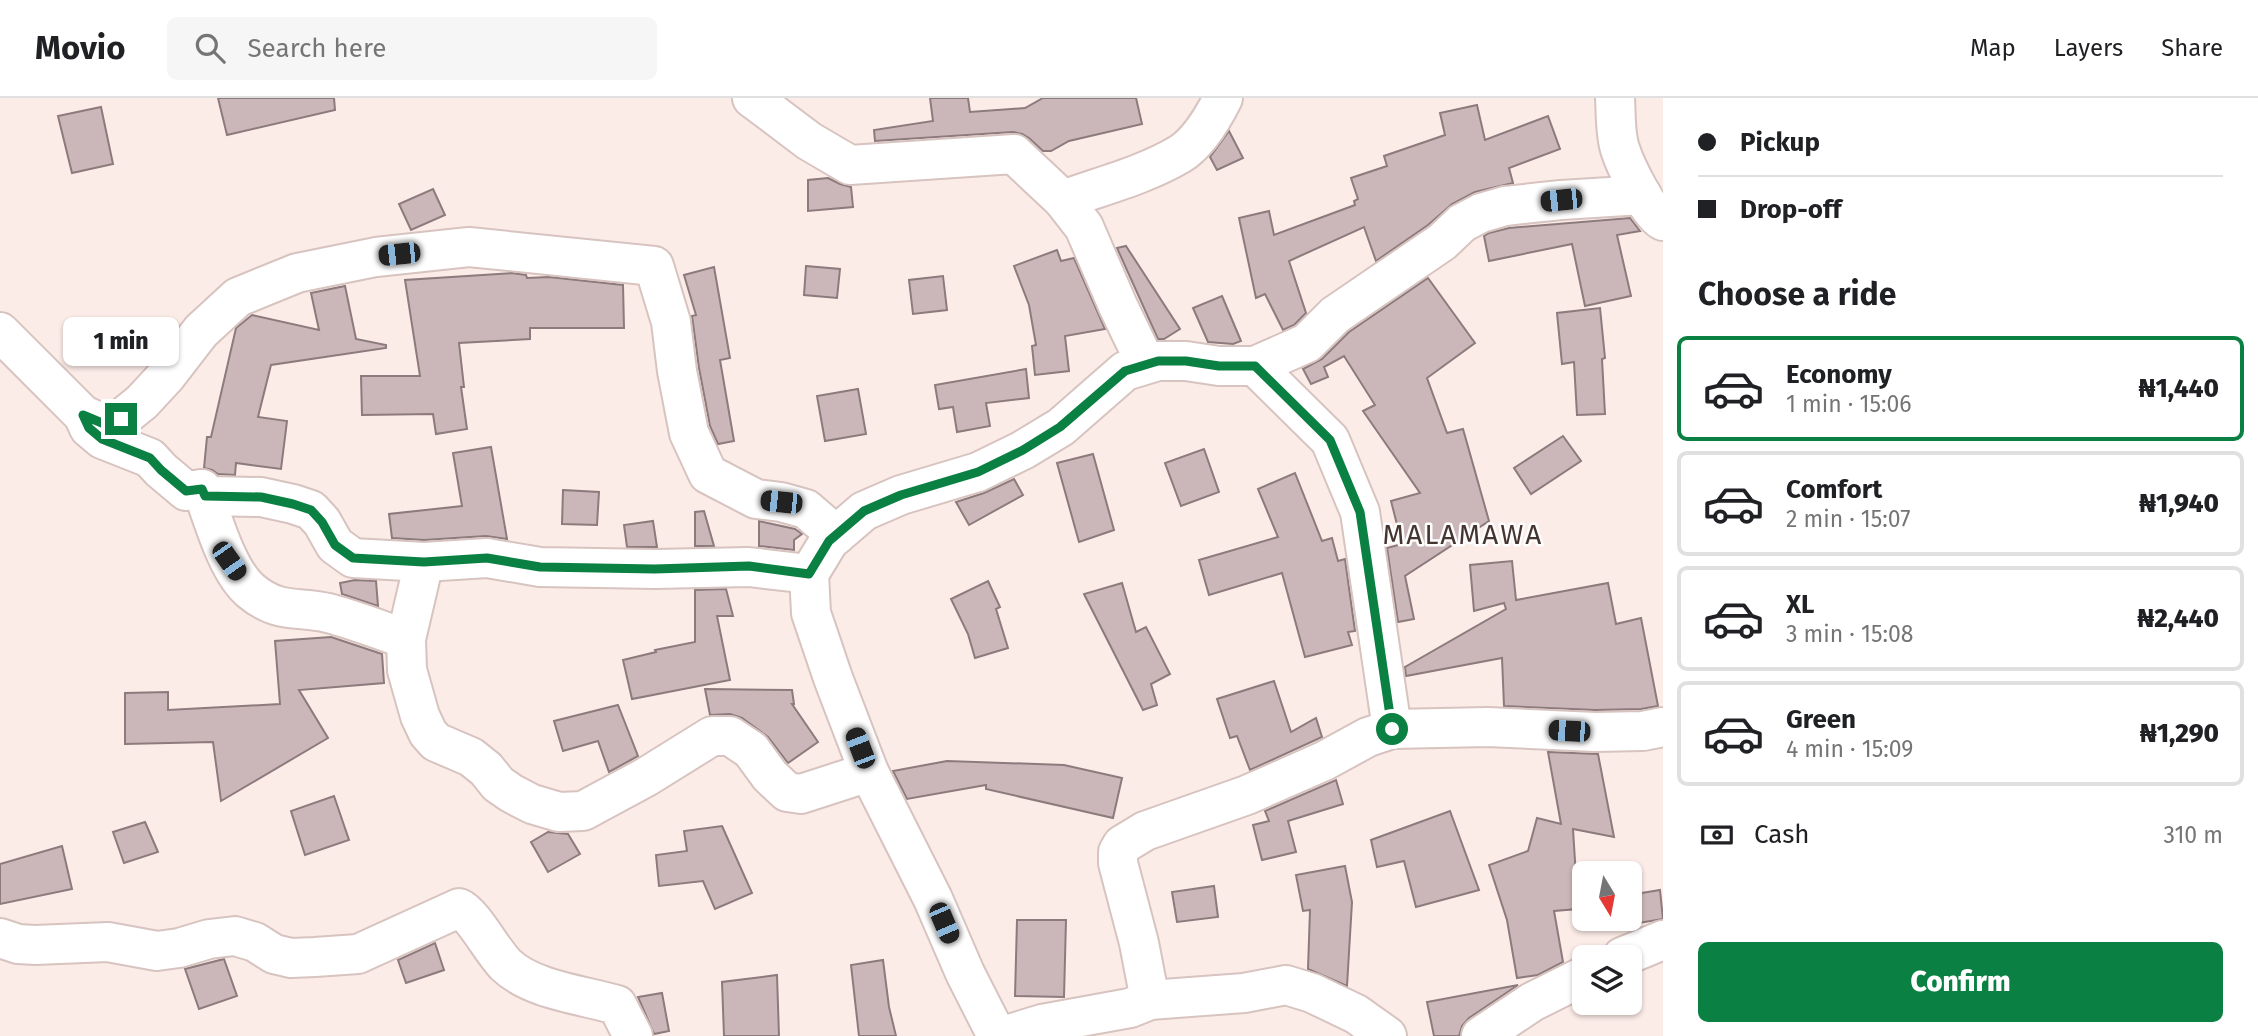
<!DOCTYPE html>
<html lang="en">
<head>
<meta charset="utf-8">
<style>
  body { margin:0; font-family:"Fira Sans",sans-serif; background:#f6f6f6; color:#202124; height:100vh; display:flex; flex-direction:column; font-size:26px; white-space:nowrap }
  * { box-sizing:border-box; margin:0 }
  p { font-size:23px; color:#757577 }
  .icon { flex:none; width:38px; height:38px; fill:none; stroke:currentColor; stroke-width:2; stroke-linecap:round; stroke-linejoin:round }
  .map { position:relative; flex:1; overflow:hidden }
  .details { display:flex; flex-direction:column; background:#fff; width:595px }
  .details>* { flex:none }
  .guide { display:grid; align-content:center; height:154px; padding:0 35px; background:#fff }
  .needle { width:46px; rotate:170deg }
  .tools { position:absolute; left:1572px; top:763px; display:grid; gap:14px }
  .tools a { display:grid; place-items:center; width:70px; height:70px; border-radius:10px; background:#fff; box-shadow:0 2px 5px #0004; font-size:35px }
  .end { position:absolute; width:32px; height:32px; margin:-16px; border:9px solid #0b8043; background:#fff; box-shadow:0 0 0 4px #fff }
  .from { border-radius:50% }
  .bubble { position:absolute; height:49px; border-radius:10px; background:#fff; box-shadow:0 2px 5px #0004; font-size:23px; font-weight:800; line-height:49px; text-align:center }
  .car { position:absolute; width:21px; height:42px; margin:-21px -10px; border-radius:9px; box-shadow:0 0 5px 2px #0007; background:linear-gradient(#222 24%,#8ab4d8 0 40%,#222 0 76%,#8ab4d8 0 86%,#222 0) }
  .guide b { display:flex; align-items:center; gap:24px; height:66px; font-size:26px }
  .guide b+b { border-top:2px solid #e0e0e0 }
  .guide i { width:18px; height:18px; background:#202124 }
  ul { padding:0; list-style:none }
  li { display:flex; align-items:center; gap:21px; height:105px; margin:0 14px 10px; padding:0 21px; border:4px solid #e0e0e0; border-radius:10px }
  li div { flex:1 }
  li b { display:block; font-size:26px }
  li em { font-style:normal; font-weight:800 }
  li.on { border-color:#0b8043 }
  li>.icon { width:63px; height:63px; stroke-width:1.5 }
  h2 { padding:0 35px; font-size:32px; line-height:84px }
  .pay { display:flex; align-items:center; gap:18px; height:77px; padding:0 35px; font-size:26px }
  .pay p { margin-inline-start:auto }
  .action { display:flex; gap:14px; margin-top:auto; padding:14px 35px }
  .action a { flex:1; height:80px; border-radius:10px; background:#0b8043; color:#fff; font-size:28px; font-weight:800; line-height:80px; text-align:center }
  header { display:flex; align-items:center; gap:42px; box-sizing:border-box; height:98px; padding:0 35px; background:#fff; border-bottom:2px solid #e0e0e0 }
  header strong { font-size:33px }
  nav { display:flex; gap:38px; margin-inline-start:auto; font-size:24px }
  .search { width:490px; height:63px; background:#f6f6f6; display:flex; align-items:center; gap:18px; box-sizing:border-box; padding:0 24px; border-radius:10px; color:#757577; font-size:26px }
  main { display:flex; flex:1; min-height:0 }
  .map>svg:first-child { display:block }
  .building { fill:#cbb7ba; stroke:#8c7a7c; stroke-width:2 }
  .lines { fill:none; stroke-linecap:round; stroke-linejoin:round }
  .minor-casing { stroke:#d7c3bf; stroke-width:42 }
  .minor { stroke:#fff; stroke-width:38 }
  .route { stroke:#0b8043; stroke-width:9 }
  .labels { text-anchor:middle; stroke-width:5; stroke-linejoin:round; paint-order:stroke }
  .quarter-label { font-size:28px; letter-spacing:2px; fill:#443531; stroke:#fdfdfd }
</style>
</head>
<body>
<header>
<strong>Movio</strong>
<div class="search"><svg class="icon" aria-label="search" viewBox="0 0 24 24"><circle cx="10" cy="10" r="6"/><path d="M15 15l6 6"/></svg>Search here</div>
<nav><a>Map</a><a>Layers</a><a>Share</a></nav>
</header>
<main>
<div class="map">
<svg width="1663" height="938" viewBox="0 0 1663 938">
  <rect width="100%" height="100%" fill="#fcece8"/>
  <!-- building -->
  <g class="building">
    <path d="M 218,0 L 334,0 L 335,12 L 227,37 Z"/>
    <path d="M 930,0 L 968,0 L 970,14 L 1025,10 L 1043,0 L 1136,0 L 1142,26 L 1069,43 L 1051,53 L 1043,53 L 1029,40 L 1022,36 L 1013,34 L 875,43 L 874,32 L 933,23 Z"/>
    <path d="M 1477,7 L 1485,42 L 1548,18 L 1560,51 L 1509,70 L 1513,85 L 1475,94 L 1452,106 L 1428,127 L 1376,163 L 1364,129 L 1289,163 L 1306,215 L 1294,227 L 1283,232 L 1265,196 L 1256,200 L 1239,120 L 1269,113 L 1274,137 L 1355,107 L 1354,103 L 1358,101 L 1351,80 L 1387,68 L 1384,58 L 1445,37 L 1440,15 Z"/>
    <path d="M 101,9 L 113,66 L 72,75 L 58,18 Z"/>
    <path d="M 1229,33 L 1243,60 L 1217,72 L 1210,59 Z"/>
    <path d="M 828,80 L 840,86 L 851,89 L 853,109 L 808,113 L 808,82 Z"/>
    <path d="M 433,91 L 445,117 L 411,132 L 399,106 Z"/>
    <path d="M 1630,120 L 1640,133 L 1617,137 L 1631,198 L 1585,208 L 1572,146 L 1489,163 L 1484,138 L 1489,135 L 1509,130 Z"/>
    <path d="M 1126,148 L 1180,231 L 1164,241 L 1158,241 L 1117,150 Z"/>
    <path d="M 1057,152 L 1061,163 L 1074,160 L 1105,231 L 1065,238 L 1069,273 L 1035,277 L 1032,248 L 1036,247 L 1029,207 L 1014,168 Z"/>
    <path d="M 806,168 L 840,171 L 837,200 L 804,197 Z"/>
    <path d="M 714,169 L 730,260 L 720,262 L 734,343 L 718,346 L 710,328 L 699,270 L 692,218 L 696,217 L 684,177 Z"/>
    <path d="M 512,175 L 526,177 L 527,180 L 549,179 L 623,187 L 624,230 L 530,230 L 530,241 L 459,245 L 464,289 L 461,289 L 467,331 L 436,336 L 433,316 L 362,317 L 361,278 L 420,278 L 405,182 Z"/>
    <path d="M 943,178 L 947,212 L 913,216 L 909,182 Z"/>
    <path d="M 1428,180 L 1475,245 L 1427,280 L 1447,335 L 1463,331 L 1489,423 L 1405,478 L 1414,521 L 1398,524 L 1387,450 L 1402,446 L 1391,403 L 1420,395 L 1363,313 L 1375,307 L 1344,258 L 1324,269 L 1328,279 L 1311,286 L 1303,271 L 1322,261 L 1349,234 Z"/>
    <path d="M 345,188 L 356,241 L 386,247 L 386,250 L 271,267 L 258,319 L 287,323 L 281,371 L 236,365 L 235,377 L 218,376 L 212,372 L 204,370 L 207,339 L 211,339 L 236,230 L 252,217 L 319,232 L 311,195 Z"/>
    <path d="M 1222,198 L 1241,243 L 1233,246 L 1208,244 L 1193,210 Z"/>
    <path d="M 1600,210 L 1605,260 L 1602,261 L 1605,316 L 1577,317 L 1574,264 L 1562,266 L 1557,215 Z"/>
    <path d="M 1026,271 L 1029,300 L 986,305 L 990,328 L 957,334 L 953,309 L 939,311 L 935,287 Z"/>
    <path d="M 858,291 L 866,336 L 825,343 L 817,298 Z"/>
    <path d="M 1563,338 L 1581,363 L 1531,396 L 1514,370 Z"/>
    <path d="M 491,349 L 507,441 L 486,438 L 424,442 L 392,440 L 389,416 L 462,408 L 453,355 Z"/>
    <path d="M 1204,351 L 1219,394 L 1181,408 L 1165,365 Z"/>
    <path d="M 1093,356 L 1114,432 L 1079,444 L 1057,365 Z"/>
    <path d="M 1295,375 L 1322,443 L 1332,440 L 1338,463 L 1345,461 L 1355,533 L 1348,534 L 1352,547 L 1305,559 L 1282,475 L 1209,497 L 1199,462 L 1278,439 L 1258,391 Z"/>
    <path d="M 1014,381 L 1023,397 L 969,427 L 956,404 L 984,395 Z"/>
    <path d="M 563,392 L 599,394 L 597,427 L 562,426 Z"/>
    <path d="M 704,413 L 714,448 L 695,448 L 695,414 Z"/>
    <path d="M 653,423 L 657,449 L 627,449 L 624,427 Z"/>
    <path d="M 759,423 L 795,431 L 802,436 L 794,442 L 794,452 L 759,448 Z"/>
    <path d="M 1512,463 L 1516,502 L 1608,485 L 1616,526 L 1641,520 L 1658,608 L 1641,611 L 1595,612 L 1504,608 L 1502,560 L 1406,578 L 1405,569 L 1506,511 L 1504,505 L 1474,513 L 1470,467 Z"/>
    <path d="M 355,482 L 376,483 L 378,508 L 342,496 L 340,485 Z"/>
    <path d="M 988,483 L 1000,509 L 996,511 L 1008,550 L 975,560 L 968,536 L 951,501 Z"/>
    <path d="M 1122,485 L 1136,534 L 1146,529 L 1170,576 L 1151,586 L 1157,607 L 1143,612 L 1084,496 Z"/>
    <path d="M 726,491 L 733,518 L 717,518 L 730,582 L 632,601 L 623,562 L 656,554 L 655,552 L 695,544 L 695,492 Z"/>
    <path d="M 331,539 L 382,556 L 384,585 L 299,592 L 328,640 L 221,703 L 213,644 L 125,646 L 125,595 L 168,594 L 168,612 L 280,606 L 275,543 Z"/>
    <path d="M 1274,583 L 1291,634 L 1316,620 L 1322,639 L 1250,672 L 1237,638 L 1230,640 L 1217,601 Z"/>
    <path d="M 705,591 L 792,592 L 794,606 L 792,606 L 818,644 L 788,665 L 768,639 L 742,620 L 730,616 L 710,617 Z"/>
    <path d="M 618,607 L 638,658 L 609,674 L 598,643 L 563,653 L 554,623 Z"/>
    <path d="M 1548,654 L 1598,656 L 1614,739 L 1573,731 L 1578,811 L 1554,813 L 1563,864 L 1538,877 L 1517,880 L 1507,822 L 1489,767 L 1528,753 L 1537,720 L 1561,726 Z"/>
    <path d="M 947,663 L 1064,667 L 1122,680 L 1113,720 L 986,691 L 986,687 L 907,701 L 893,673 Z"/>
    <path d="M 1336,682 L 1343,706 L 1288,723 L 1296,754 L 1262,762 L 1253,727 L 1269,723 L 1265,713 Z"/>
    <path d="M 334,698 L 349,742 L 305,757 L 291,713 Z"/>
    <path d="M 1450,713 L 1479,792 L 1416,809 L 1404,763 L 1377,769 L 1371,742 Z"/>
    <path d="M 145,724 L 158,754 L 124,765 L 113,734 Z"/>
    <path d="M 722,728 L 752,795 L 715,811 L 703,783 L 659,788 L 656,757 L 687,753 L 684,733 Z"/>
    <path d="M 548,734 L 568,736 L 580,756 L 548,774 L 531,744 Z"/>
    <path d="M 62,748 L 72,791 L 0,806 L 0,766 Z"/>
    <path d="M 1345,768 L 1352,804 L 1347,888 L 1308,871 L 1310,812 L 1303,813 L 1296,777 Z"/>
    <path d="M 1214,788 L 1218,819 L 1177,824 L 1172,794 Z"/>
    <path d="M 1660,792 L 1663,821 L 1626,827 L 1625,821 L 1629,821 L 1629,797 Z"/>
    <path d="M 1017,822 L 1066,822 L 1064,899 L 1015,898 Z"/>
    <path d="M 435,845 L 444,872 L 406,885 L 398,862 Z"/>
    <path d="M 224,861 L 237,898 L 199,911 L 185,871 Z"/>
    <path d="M 883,862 L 889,909 L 896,938 L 859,938 L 851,867 Z"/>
    <path d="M 777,877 L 779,938 L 724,938 L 722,884 Z"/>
    <path d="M 1518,887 L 1469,920 L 1462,928 L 1459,938 L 1434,938 L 1427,904 Z"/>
    <path d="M 662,895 L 669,933 L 654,936 L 638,899 Z"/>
  </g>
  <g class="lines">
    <defs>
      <g id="minor">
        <path d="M 752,0 L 809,43 L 850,67 L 1014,56 L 1063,102 L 1084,129 L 1118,208 L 1146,266"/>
        <path d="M 1615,0 C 1616,16 1615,36 1620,51 C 1625,67 1649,117 1663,123"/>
        <path d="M 1063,102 C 1101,88 1145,77 1180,56 C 1198,45 1214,18 1223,0"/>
        <path d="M 0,234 L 83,317 L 102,325 L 121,321 L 142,304 L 167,277 L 201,233 L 238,199 L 297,175 L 376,159 L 469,149 L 654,168 L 671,224 L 677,273 L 689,335 L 708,376 L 756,401 L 781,404 L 806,411 L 836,437"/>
        <path d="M 1255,268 L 1330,342 L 1360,414 L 1392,631"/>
        <path d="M 83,317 L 89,330 L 102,341 L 150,360 L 161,372 L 186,393 L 202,391 L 205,398 L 261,399 L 293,406 L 311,412 L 322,424 L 335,447 L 353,460 L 424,464 L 487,460 L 540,469 L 655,471 L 749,469 L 809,476"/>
        <path d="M 202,391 C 213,421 227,473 251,493 C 278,516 299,508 328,515 C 355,522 380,532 406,541"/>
        <path d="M 424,464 L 406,541 L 407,572 L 420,618 L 428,635 L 436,644 L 471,659 L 486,671 L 498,686 L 511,695 L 532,706 L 559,714 L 583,713 L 646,679 L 712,638 L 730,638 L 751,652 L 770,678 L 787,694 L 801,696 L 869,674"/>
        <path d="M 0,840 L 18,846 L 35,847 L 108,844 L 157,853 L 179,850 L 209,841 L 235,838 L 255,844 L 274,856 L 291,860 L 315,859 L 358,856 L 459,810 C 473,816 492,853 506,867 C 532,892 583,897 617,907 L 633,938"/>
        <path d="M 1622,859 L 1663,842"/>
        <path d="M 1150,902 L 1139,845 L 1118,765 L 1118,754 L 1122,747 L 1145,733 L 1247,697 L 1324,663 L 1368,639 L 1392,631 L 1488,629 L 1595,634 L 1643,633 L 1663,629"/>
        <path d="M 997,938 L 965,875 L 933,801 L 869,674 L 833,580 L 811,515 L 809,476 L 829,443 L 864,413 L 901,397 L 978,374 L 1023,352 L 1061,329 L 1125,273 L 1158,263 L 1186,263 L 1219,268 L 1255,268 L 1307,245 L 1335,217 L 1442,144 L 1462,125 L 1481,115 L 1505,108 L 1561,102 L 1642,97"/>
        <path d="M 1003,938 L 1042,926 L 1130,910 L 1150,902 L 1244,895 L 1286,887 L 1312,895 L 1356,916 L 1387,938"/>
        <path d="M 1481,938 L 1532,904 L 1584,878"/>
      </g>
    </defs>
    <!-- minor casing -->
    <use href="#minor" class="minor-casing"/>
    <!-- minor -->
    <use href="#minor" class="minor"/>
  </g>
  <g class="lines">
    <!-- route -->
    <path class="route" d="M 121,321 L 102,325 L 83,317 L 89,330 L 102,341 L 150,360 L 161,372 L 186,393 L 202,391 L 205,398 L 261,399 L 293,406 L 311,412 L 322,424 L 335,447 L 353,460 L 424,464 L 487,460 L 540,469 L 655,471 L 749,468 L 809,476 L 829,443 L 864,413 L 901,397 L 978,374 L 1023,352 L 1060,329 L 1125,273 L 1158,263 L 1186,263 L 1219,268 L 1255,268 L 1330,342 L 1360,414 L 1392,631"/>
  </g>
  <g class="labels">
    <!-- quarter labels -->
    <g class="quarter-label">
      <text x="1463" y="446">MALAMAWA</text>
    </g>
  </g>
</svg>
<div class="tools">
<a><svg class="needle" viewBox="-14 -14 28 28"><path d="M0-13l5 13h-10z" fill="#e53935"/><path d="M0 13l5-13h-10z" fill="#757577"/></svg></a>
<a><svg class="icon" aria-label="layers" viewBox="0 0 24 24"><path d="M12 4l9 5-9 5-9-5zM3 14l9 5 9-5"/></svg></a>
</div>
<i class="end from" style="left:1392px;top:631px"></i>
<i class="end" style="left:121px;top:321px"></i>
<div class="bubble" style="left:63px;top:219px;width:116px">1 min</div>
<i class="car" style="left:1561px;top:102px;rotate:264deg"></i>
<i class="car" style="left:399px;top:156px;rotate:264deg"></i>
<i class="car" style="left:781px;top:404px;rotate:276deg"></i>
<i class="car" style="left:229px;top:463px;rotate:145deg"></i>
<i class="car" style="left:1569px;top:633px;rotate:273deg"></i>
<i class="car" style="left:860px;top:650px;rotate:339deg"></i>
<i class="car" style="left:944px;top:825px;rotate:157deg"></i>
</div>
<section class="details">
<div class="guide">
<b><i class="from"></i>Pickup</b>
<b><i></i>Drop-off</b>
</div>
<h2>Choose a ride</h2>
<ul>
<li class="on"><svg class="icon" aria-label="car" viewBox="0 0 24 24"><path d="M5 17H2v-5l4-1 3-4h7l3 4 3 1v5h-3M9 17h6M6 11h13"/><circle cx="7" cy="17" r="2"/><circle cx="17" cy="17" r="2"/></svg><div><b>Economy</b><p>1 min · 15:06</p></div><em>₦1,440</em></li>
<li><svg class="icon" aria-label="car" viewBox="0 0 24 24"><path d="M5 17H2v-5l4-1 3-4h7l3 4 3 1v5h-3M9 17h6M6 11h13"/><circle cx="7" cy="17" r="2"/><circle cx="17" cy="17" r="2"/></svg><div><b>Comfort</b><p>2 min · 15:07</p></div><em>₦1,940</em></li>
<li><svg class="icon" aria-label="car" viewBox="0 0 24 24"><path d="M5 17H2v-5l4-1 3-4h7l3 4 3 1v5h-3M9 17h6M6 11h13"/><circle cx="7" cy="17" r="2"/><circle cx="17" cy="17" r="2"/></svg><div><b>XL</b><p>3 min · 15:08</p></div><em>₦2,440</em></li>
<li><svg class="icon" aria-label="car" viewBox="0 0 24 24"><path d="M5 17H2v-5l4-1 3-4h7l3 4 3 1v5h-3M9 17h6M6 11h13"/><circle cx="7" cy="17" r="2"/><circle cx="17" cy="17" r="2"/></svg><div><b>Green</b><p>4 min · 15:09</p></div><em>₦1,290</em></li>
</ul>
<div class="pay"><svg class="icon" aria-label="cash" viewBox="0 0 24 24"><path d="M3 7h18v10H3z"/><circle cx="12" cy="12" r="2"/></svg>Cash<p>310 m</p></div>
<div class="action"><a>Confirm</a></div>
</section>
</main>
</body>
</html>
